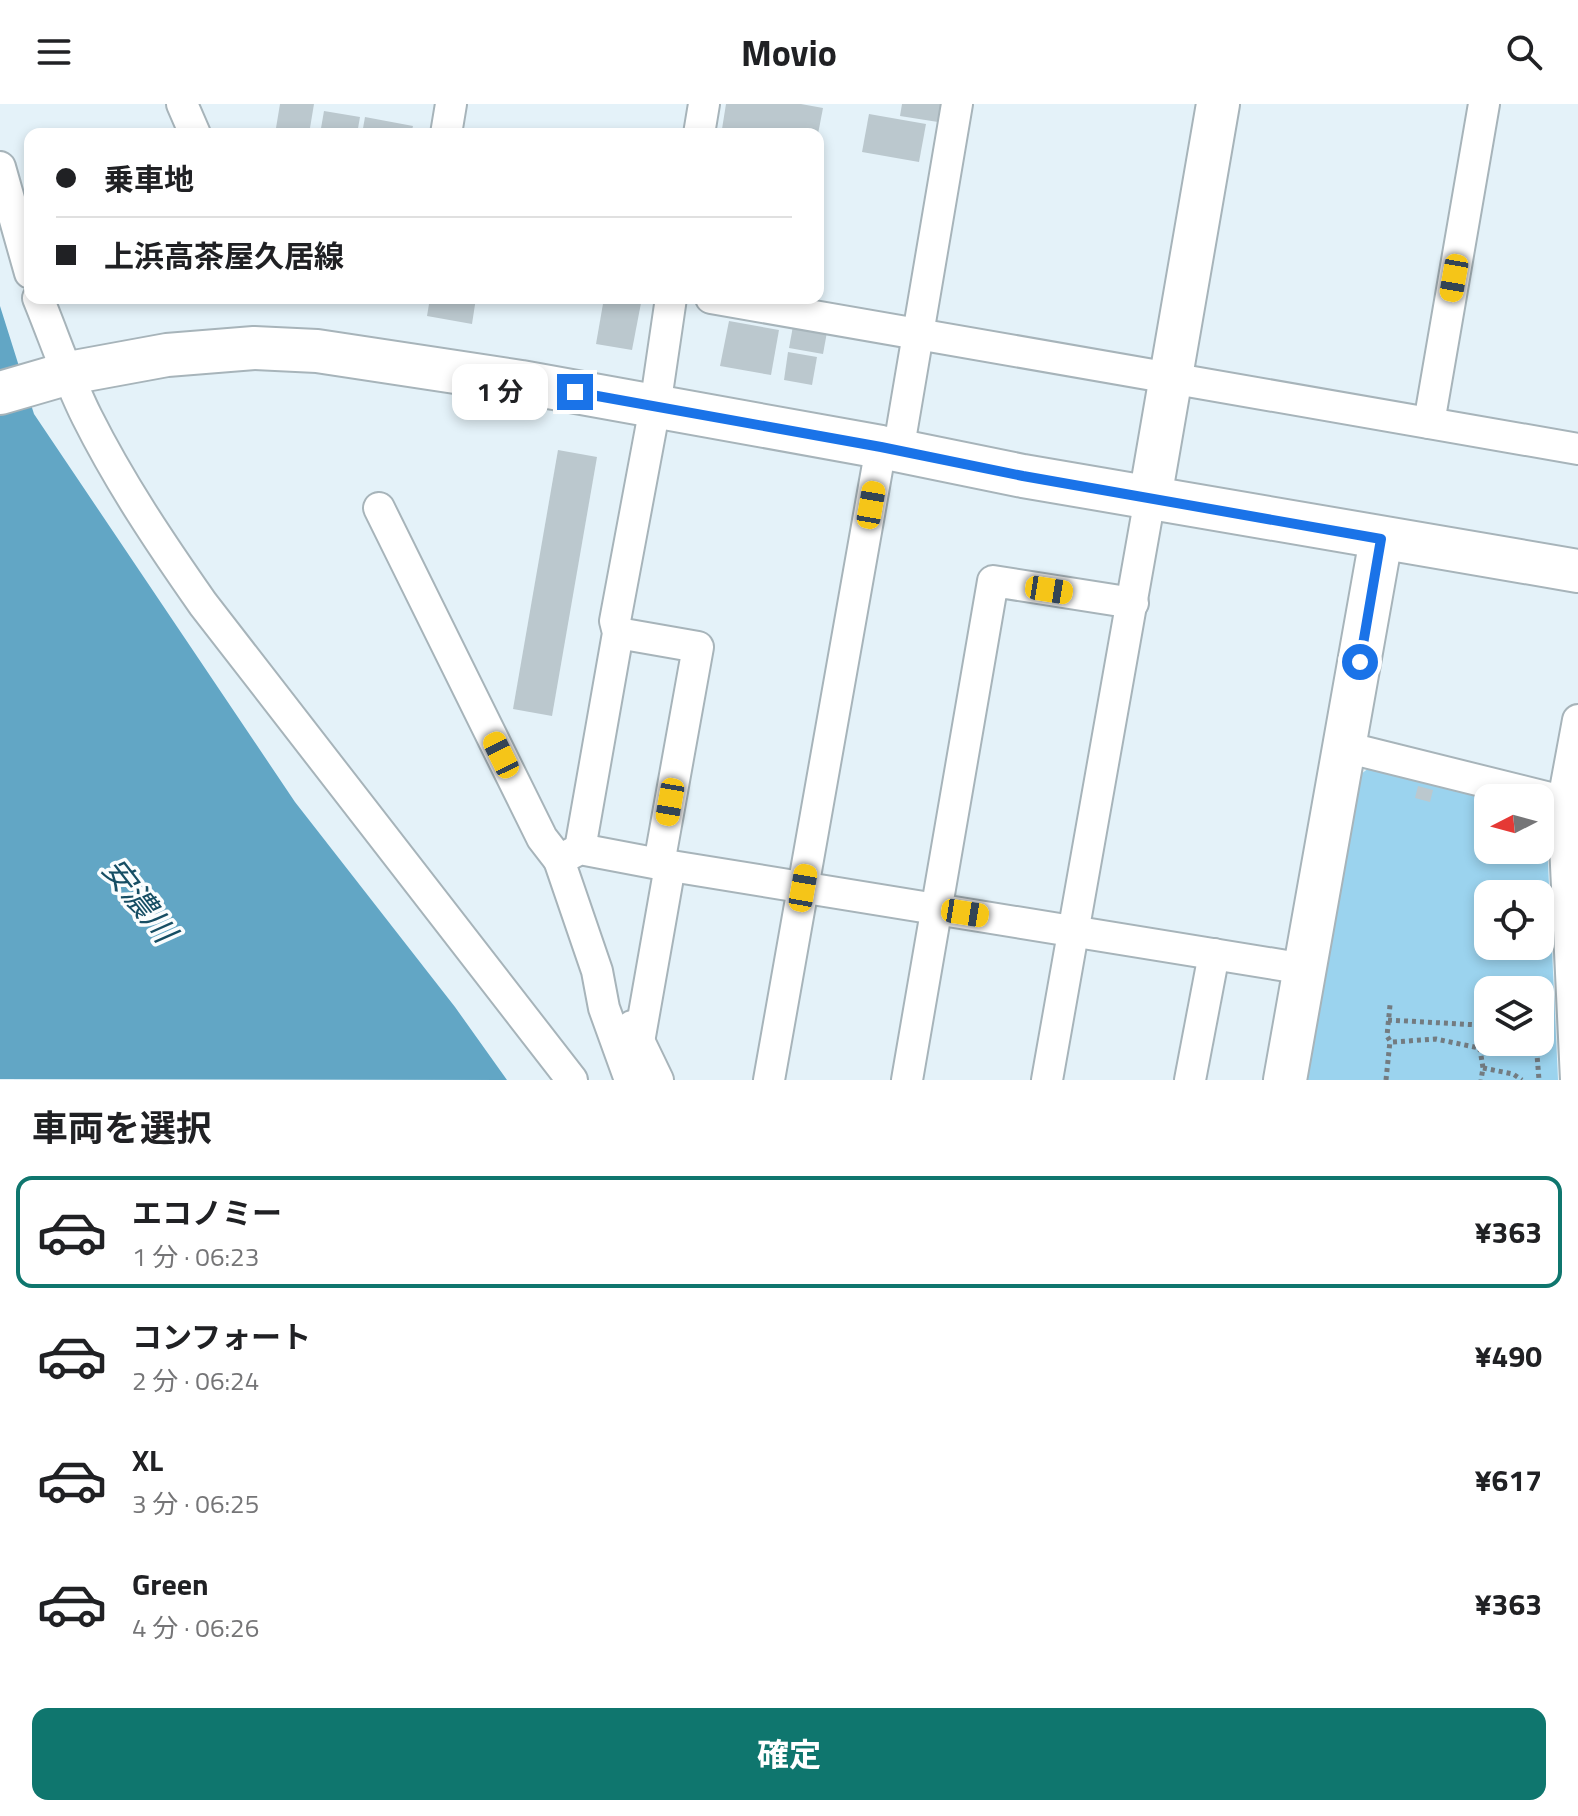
<!DOCTYPE html>
<html lang="ja">
<head>
<meta charset="utf-8">
<style>
  body { margin:0; font-family:"Titillium Web","Noto Sans JP",sans-serif; background:#f6f6f6; color:#202124; height:100vh; display:flex; flex-direction:column; font-size:30px; white-space:nowrap }
  * { box-sizing:border-box; margin:0 }
  p { font-size:26px; color:#757577 }
  .icon { flex:none; width:44px; height:44px; fill:none; stroke:currentColor; stroke-width:2; stroke-linecap:round; stroke-linejoin:round }
  .map { position:relative; height:976px; overflow:hidden }
  .panel { display:flex; flex-direction:column; background:#fff; flex:1 }
  .panel>* { flex:none }
  .hud { position:absolute; left:24px; top:24px; width:800px; height:176px; border-radius:16px; box-shadow:0 4px 12px #0003; display:grid; align-content:center; height:176px; padding:0 32px; background:#fff }
  .needle { width:52px; rotate:264deg }
  .fabs { position:absolute; left:1474px; top:680px; display:grid; gap:16px }
  .fabs a { display:grid; place-items:center; width:80px; height:80px; border-radius:16px; background:#fff; box-shadow:0 4px 12px #0003; font-size:40px }
  .end { position:absolute; width:36px; height:36px; margin:-18px; border:10px solid #1a73e8; background:#fff; box-shadow:0 0 0 4px #fff }
  .from { border-radius:50% }
  .bubble { position:absolute; height:56px; border-radius:16px; background:#fff; box-shadow:0 4px 12px #0003; font-size:26px; font-weight:700; line-height:56px; text-align:center }
  .car { position:absolute; width:24px; height:48px; margin:-24px -12px; border-radius:10px; box-shadow:0 0 6px 2px #0007; background:linear-gradient(#f5c518 24%,#345 0 40%,#f5c518 0 76%,#345 0 86%,#f5c518 0) }
  .hud b { display:flex; align-items:center; gap:28px; height:76px; font-size:30px }
  .hud b+b { border-top:2px solid #e0e0e0 }
  .hud i { width:20px; height:20px; background:#202124 }
  ul { padding:0; list-style:none }
  li { display:flex; align-items:center; gap:24px; height:112px; margin:0 16px 12px; padding:0 16px; border:4px solid transparent; border-radius:16px }
  li div { flex:1 }
  li b { display:block; font-size:30px }
  li em { font-style:normal; font-weight:700 }
  li.selected { border-color:#0f766e }
  li>.icon { width:72px; height:72px; stroke-width:1.5 }
  h2 { padding:0 32px; font-size:36px; line-height:96px }
  .button { display:flex; gap:16px; margin-top:auto; padding:16px 32px }
  .button a { flex:1; height:92px; border-radius:16px; background:#0f766e; color:#fff; font-size:32px; font-weight:700; line-height:92px; text-align:center }
  header { display:flex; justify-content:space-between; align-items:center; height:104px; padding:0 32px; background:#fff; font-size:36px; font-weight:700 }
  .map>svg:first-child { display:block }
  .green { fill:#9bd3ee; fill-rule:evenodd }
  .water { fill:#62a6c5 }
  .building { fill:#bbc8ce }
  .lines { fill:none; stroke-linecap:round; stroke-linejoin:round }
  .street-casing { stroke:#a7b4ba; stroke-width:34 }
  .secondary-casing { stroke:#a7b4ba; stroke-width:46 }
  .path { stroke:#737b80; stroke-width:5; stroke-dasharray:4 4; stroke-linecap:butt }
  .street { stroke:#fff; stroke-width:30 }
  .secondary { stroke:#fff; stroke-width:42 }
  .route { stroke:#1a73e8; stroke-width:10 }
  .labels { text-anchor:middle; stroke-width:7; stroke-linejoin:round; paint-order:stroke }
  .water-label { font-size:32px; font-style:italic; fill:#164e64; stroke:#fafdfe }
</style>
</head>
<body>
<header><svg class="icon" aria-label="menu" viewBox="0 0 24 24"><path d="M4 6h16M4 12h16M4 18h16"/></svg>Movio<svg class="icon" aria-label="search" viewBox="0 0 24 24"><circle cx="10" cy="10" r="6"/><path d="M15 15l6 6"/></svg></header>
<div class="map">
<svg width="1578" height="976" viewBox="0 0 1578 976">
  <rect width="100%" height="100%" fill="#e4f2f9"/>
  <!-- green -->
  <path class="green" d="M 1369,664 L 1488,694 L 1488,746 L 1540,746 L 1540,709 L 1546,717 L 1558,976 L 1306,976 L 1361,670 ZM 1488,790 L 1540,790 L 1540,842 L 1488,842 ZM 1488,886 L 1540,886 L 1540,938 L 1488,938 Z"/>
  <!-- water -->
  <path class="water" d="M 0,202 L 34,310 L 295,698 L 455,903 L 507,976 L 0,975 Z"/>
  <!-- building -->
  <g class="building">
    <path d="M 280,0 L 314,0 L 309,30 L 275,30 Z"/>
    <path d="M 726,0 L 801,0 L 823,4 L 818,30 L 752,30 L 722,25 Z"/>
    <path d="M 902,0 L 941,0 L 938,18 L 900,12 Z"/>
    <path d="M 324,7 L 360,13 L 357,30 L 320,30 Z"/>
    <path d="M 869,10 L 926,20 L 919,58 L 862,48 Z"/>
    <path d="M 365,13 L 413,22 L 411,30 L 362,30 Z"/>
    <path d="M 430,194 L 476,194 L 472,220 L 427,212 Z"/>
    <path d="M 604,194 L 641,199 L 632,246 L 596,240 Z"/>
    <path d="M 729,217 L 779,226 L 771,271 L 720,262 Z"/>
    <path d="M 793,222 L 827,228 L 823,250 L 789,244 Z"/>
    <path d="M 788,248 L 817,253 L 812,281 L 784,276 Z"/>
    <path d="M 558,346 L 597,353 L 552,612 L 513,605 Z"/>
    <path d="M 1418,682 L 1433,686 L 1430,698 L 1415,694 Z"/>
  </g>
  <g class="lines">
    <defs>
      <g id="street">
        <path d="M 182,0 L 195,30"/>
        <path d="M 446,30 L 451,0"/>
        <path d="M 699,30 L 704,0"/>
        <path d="M 0,63 L 30,169"/>
        <path d="M 38,194 C 54,233 68,275 87,313 C 120,379 161,440 203,500 L 572,976"/>
        <path d="M 711,194 L 1578,345"/>
        <path d="M 1429,319 L 1484,0"/>
        <path d="M 898,348 L 957,0"/>
        <path d="M 379,404 L 542,734 L 559,756"/>
        <path d="M 618,529 L 698,543 L 659,760"/>
        <path d="M 1345,643 L 1578,701"/>
        <path d="M 580,745 L 618,529 L 615,517 L 655,303 L 671,194"/>
        <path d="M 632,922 L 658,976"/>
        <path d="M 639,938 L 670,762"/>
        <path d="M 630,976 L 604,904 L 597,867 L 559,756 L 580,745 L 659,760 L 1305,865"/>
        <path d="M 769,976 L 881,343"/>
        <path d="M 907,976 L 993,477 L 1133,499"/>
        <path d="M 1047,976 L 1150,394"/>
        <path d="M 1190,976 L 1214,850"/>
        <path d="M 1576,976 L 1563,697 L 1578,616"/>
      </g>
      <g id="secondary">
        <path d="M 0,289 L 69,269 L 167,251 L 254,244 L 317,247 L 521,278 L 881,343 L 1023,372 L 1578,467"/>
        <path d="M 1150,394 L 1218,0"/>
        <path d="M 1285,976 L 1381,435"/>
      </g>
    </defs>
    <!-- street casing -->
    <use href="#street" class="street-casing"/>
    <!-- secondary casing -->
    <use href="#secondary" class="secondary-casing"/>
    <!-- path -->
    <g class="path">
      <path d="M 1480,888 L 1479,939 L 1483,964 L 1481,976"/>
      <path d="M 1388,916 L 1479,921"/>
      <path d="M 1393,938 L 1436,935 L 1479,944"/>
      <path d="M 1536,938 L 1539,976"/>
      <path d="M 1483,964 L 1513,970 L 1522,976"/>
      <path d="M 1386,976 L 1390,937 L 1387,932 L 1390,901"/>
    </g>
    <!-- street -->
    <use href="#street" class="street"/>
    <!-- secondary -->
    <use href="#secondary" class="secondary"/>
  </g>
  <g class="lines">
    <!-- route -->
    <path class="route" d="M 575,288 L 881,343 L 1023,372 L 1381,435 L 1360,558"/>
  </g>
  <g class="labels">
    <!-- water labels -->
    <g class="water-label">
      <text transform="translate(139 796) rotate(52)" y="11">安濃川</text>
    </g>
  </g>
</svg>
<div class="fabs">
<a><svg class="needle" viewBox="-14 -14 28 28"><path d="M0-13l5 13h-10z" fill="#e53935"/><path d="M0 13l5-13h-10z" fill="#757577"/></svg></a>
<a><svg class="icon" aria-label="locate" viewBox="0 0 24 24"><circle cx="12" cy="12" r="6"/><path d="M12 2v4M12 18v4M2 12h4M18 12h4"/></svg></a>
<a><svg class="icon" aria-label="layers" viewBox="0 0 24 24"><path d="M12 4l9 5-9 5-9-5zM3 14l9 5 9-5"/></svg></a>
</div>
<i class="end from" style="left:1360px;top:558px"></i>
<i class="end" style="left:575px;top:288px"></i>
<div class="bubble" style="left:452px;top:260px;width:96px">1 分</div>
<i class="car" style="left:1454px;top:174px;rotate:190deg"></i>
<i class="car" style="left:871px;top:401px;rotate:10deg"></i>
<i class="car" style="left:1049px;top:486px;rotate:99deg"></i>
<i class="car" style="left:501px;top:651px;rotate:334deg"></i>
<i class="car" style="left:670px;top:698px;rotate:190deg"></i>
<i class="car" style="left:803px;top:784px;rotate:10deg"></i>
<i class="car" style="left:965px;top:809px;rotate:99deg"></i>
<div class="hud">
<b><i class="from"></i>乗車地</b>
<b><i></i>上浜高茶屋久居線</b>
</div>
</div>
<section class="panel">
<h2>車両を選択</h2>
<ul>
<li class="selected"><svg class="icon" aria-label="car" viewBox="0 0 24 24"><path d="M5 17H2v-5l4-1 3-4h7l3 4 3 1v5h-3M9 17h6M6 11h13"/><circle cx="7" cy="17" r="2"/><circle cx="17" cy="17" r="2"/></svg><div><b>エコノミー</b><p>1 分 · 06:23</p></div><em>¥363</em></li>
<li><svg class="icon" aria-label="car" viewBox="0 0 24 24"><path d="M5 17H2v-5l4-1 3-4h7l3 4 3 1v5h-3M9 17h6M6 11h13"/><circle cx="7" cy="17" r="2"/><circle cx="17" cy="17" r="2"/></svg><div><b>コンフォート</b><p>2 分 · 06:24</p></div><em>¥490</em></li>
<li><svg class="icon" aria-label="car" viewBox="0 0 24 24"><path d="M5 17H2v-5l4-1 3-4h7l3 4 3 1v5h-3M9 17h6M6 11h13"/><circle cx="7" cy="17" r="2"/><circle cx="17" cy="17" r="2"/></svg><div><b>XL</b><p>3 分 · 06:25</p></div><em>¥617</em></li>
<li><svg class="icon" aria-label="car" viewBox="0 0 24 24"><path d="M5 17H2v-5l4-1 3-4h7l3 4 3 1v5h-3M9 17h6M6 11h13"/><circle cx="7" cy="17" r="2"/><circle cx="17" cy="17" r="2"/></svg><div><b>Green</b><p>4 分 · 06:26</p></div><em>¥363</em></li>
</ul>
<div class="button"><a>確定</a></div>
</section>
</body>
</html>
